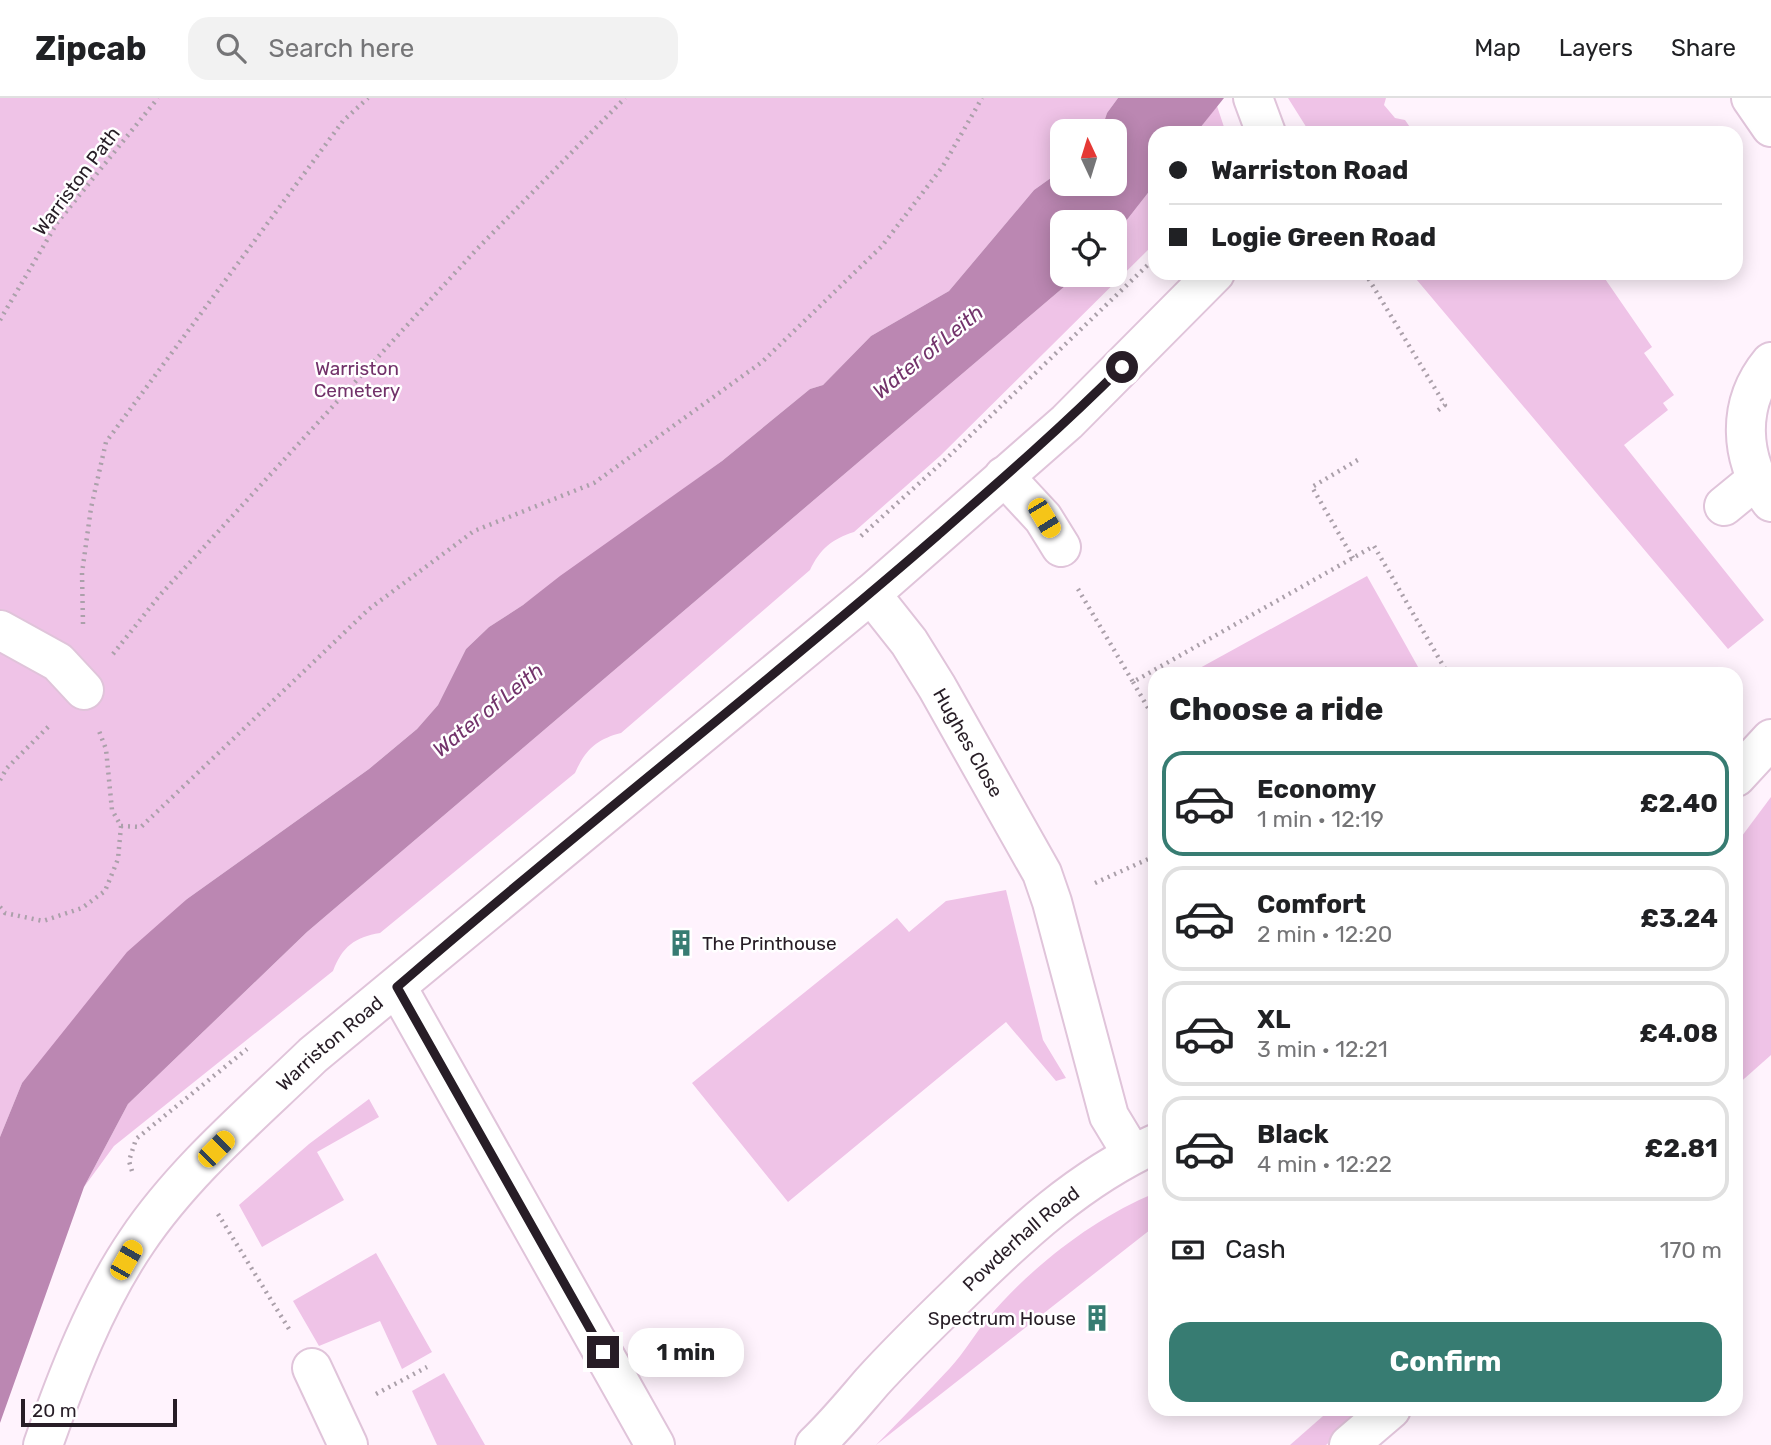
<!DOCTYPE html>
<html lang="en">
<head>
<meta charset="utf-8">
<style>
  body { margin:0; font-family:Rubik,sans-serif; background:#f2f2f2; color:#202124; height:100vh; display:flex; flex-direction:column; font-size:26px; white-space:nowrap }
  * { box-sizing:border-box; margin:0 }
  p { font-size:23px; color:#757577 }
  .icon { flex:none; width:38px; height:38px; fill:none; stroke:currentColor; stroke-width:2; stroke-linecap:round; stroke-linejoin:round }
  .map { position:relative; flex:1; overflow:hidden }
  .panel { position:absolute; left:1148px; top:569px; width:595px; height:749px; display:flex; flex-direction:column; background:#fff; border-radius:21px; box-shadow:0 4px 18px #0003 }
  .panel>* { flex:none }
  .guide { position:absolute; left:1148px; top:28px; width:595px; height:154px; border-radius:21px; box-shadow:0 4px 18px #0003; display:grid; align-content:center; height:154px; padding:0 21px; background:#fff }
  .needle { width:46px; rotate:356deg }
  .fabs { position:absolute; left:1050px; top:21px; display:grid; gap:14px }
  .fabs a { display:grid; place-items:center; width:77px; height:77px; border-radius:14px; background:#fff; box-shadow:0 4px 18px #0003; font-size:35px }
  .scale { position:absolute; left:21px; bottom:18px; width:156px; box-sizing:border-box; padding-left:7px; border:4px solid #271d26; border-top:0; font-size:19px; line-height:24px; white-space:nowrap; color:#271d26; -webkit-text-stroke:5px #fff; paint-order:stroke }
  .end { position:absolute; width:32px; height:32px; margin:-16px; border:9px solid #271d26; background:#fff; box-shadow:0 0 0 4px #fff }
  .from { border-radius:50% }
  .bubble { position:absolute; height:49px; border-radius:21px; background:#fff; box-shadow:0 4px 18px #0003; font-size:23px; font-weight:700; line-height:49px; text-align:center }
  .car { position:absolute; width:21px; height:42px; margin:-21px -10px; border-radius:9px; box-shadow:0 0 5px 2px #0007; background:linear-gradient(#f5c518 24%,#345 0 40%,#f5c518 0 76%,#345 0 86%,#f5c518 0) }
  .guide b { display:flex; align-items:center; gap:24px; height:66px; font-size:26px }
  .guide b+b { border-top:2px solid #e0e0e0 }
  .guide i { width:18px; height:18px; background:#202124 }
  ul { padding:0; list-style:none }
  li { display:flex; align-items:center; gap:21px; height:105px; margin:0 14px 10px; padding:0 7px; border:4px solid #e0e0e0; border-radius:21px }
  li div { flex:1 }
  li b { display:block; font-size:26px }
  li em { font-style:normal; font-weight:700 }
  li.active { border-color:#377c72 }
  li>.icon { width:63px; height:63px; stroke-width:1.5 }
  h2 { padding:0 21px; font-size:32px; line-height:84px }
  .pay { display:flex; align-items:center; gap:18px; height:77px; padding:0 21px; font-size:26px }
  .pay p { margin-inline-start:auto }
  .button { display:flex; gap:14px; margin-top:auto; padding:14px 21px }
  .button a { flex:1; height:80px; border-radius:21px; background:#377c72; color:#fff; font-size:28px; font-weight:700; line-height:80px; text-align:center }
  header { display:flex; align-items:center; gap:42px; box-sizing:border-box; height:98px; padding:0 35px; background:#fff; border-bottom:2px solid #e0e0e0 }
  header strong { font-size:33px }
  nav { display:flex; gap:38px; margin-inline-start:auto; font-size:24px }
  .search { width:490px; height:63px; background:#f2f2f2; display:flex; align-items:center; gap:18px; box-sizing:border-box; padding:0 24px; border-radius:21px; color:#757577; font-size:26px }
  .map>svg:first-child { display:block }
  .green { fill:#efc3e7 }
  .water { fill:#bb87b2 }
  .lines { fill:none; stroke-linecap:round; stroke-linejoin:round }
  .minor-casing { stroke:#e0c4da; stroke-width:42 }
  .path { stroke:#aba0aa; stroke-width:4.5; stroke-dasharray:2 5; stroke-linecap:butt }
  .minor { stroke:#fff; stroke-width:38 }
  .route { stroke:#271d26; stroke-width:9 }
  .labels { text-anchor:middle; stroke-width:5; stroke-linejoin:round; paint-order:stroke }
  .street-label { font-size:19px; fill:#271d26; stroke:#fff }
  .park-label { font-size:19px; fill:#72326a; stroke:#fff }
  .poi-label { font-size:19px; fill:#271d26; stroke:#fff; text-anchor:start }
  .water-label { font-size:21px; font-style:italic; fill:#73336b; stroke:#fff }
</style>
</head>
<body>
<header>
<strong>Zipcab</strong>
<div class="search"><svg class="icon" aria-label="search" viewBox="0 0 24 24"><circle cx="10" cy="10" r="6"/><path d="M15 15l6 6"/></svg>Search here</div>
<nav><a>Map</a><a>Layers</a><a>Share</a></nav>
</header>
<div class="map">
<svg width="1771" height="1347" viewBox="0 0 1771 1347">
  <rect width="100%" height="100%" fill="#fff3fd"/>
  <!-- green -->
  <g class="green">
    <path d="M 0,0 L 1118,0 L 1107,15 L 1101,33 L 1062,33 L 1062,72 L 1034,92 L 949,193 L 871,238 L 823,287 L 810,291 L 722,363 L 523,507 L 489,529 L 466,551 L 438,607 L 417,631 L 369,671 L 187,801 L 22,985 L 0,1039 Z"/>
    <path d="M 1288,0 L 1386,0 L 1384,7 L 1395,20 L 1405,22 L 1414,35 L 1310,35 Z"/>
    <path d="M 1217,8 L 1226,35 L 1196,35 Z"/>
    <path d="M 1155,86 L 1155,145 L 940,358 L 854,434 C 832,441 820,451 810,472 L 621,635 C 597,641 585,652 575,675 L 380,835 C 355,839 342,849 333,873 L 114,1048 L 84,1089 L 128,1006 L 307,834 L 1078,177 L 1115,177 L 1115,137 Z"/>
    <path d="M 1411,175 L 1601,175 L 1652,249 L 1644,255 L 1674,297 L 1663,305 L 1668,312 L 1624,347 L 1764,522 L 1728,551 Z"/>
    <path d="M 1367,478 L 1422,576 L 1189,576 Z"/>
    <path d="M 1771,699 L 1771,957 L 1736,988 L 1736,746 Z"/>
    <path d="M 1006,792 L 1043,942 L 1066,980 L 1056,983 L 1006,924 L 788,1104 L 692,985 L 897,820 L 909,834 L 946,803 Z"/>
    <path d="M 369,1001 L 379,1019 L 317,1054 L 344,1102 L 262,1149 L 239,1107 L 309,1046 Z"/>
    <path d="M 1155,1095 L 1155,1128 L 876,1347 C 901,1321 926,1296 950,1270 C 965,1254 975,1235 989,1219 C 1031,1169 1094,1120 1155,1095 Z"/>
    <path d="M 376,1155 L 432,1254 L 402,1271 L 380,1223 L 319,1248 L 293,1203 Z"/>
    <path d="M 444,1275 L 485,1347 L 437,1347 L 412,1293 Z"/>
    <path d="M 1331,1311 L 1368,1311 L 1326,1347 L 1290,1347 Z"/>
  </g>
  <!-- water -->
  <path class="water" d="M 1118,0 L 1224,0 L 1196,35 L 1155,35 L 1155,86 L 1115,137 L 1115,124 L 1062,124 L 1062,177 L 1078,177 L 307,834 L 128,1006 L 84,1089 L 0,1325 L 0,1039 L 22,985 L 127,854 L 187,801 L 369,671 L 417,631 L 438,607 L 466,551 L 489,529 L 523,507 L 560,478 L 722,363 L 810,291 L 823,287 L 871,238 L 949,193 L 1034,92 L 1062,72 L 1062,86 L 1115,86 L 1115,33 L 1101,33 L 1107,15 Z"/>
  <g class="lines">
    <defs>
      <g id="minor">
        <path d="M 1253,0 L 1266,35"/>
        <path d="M 1751,0 L 1771,29"/>
        <path d="M 1771,264 C 1736,306 1739,361 1771,404"/>
        <path d="M 1004,378 L 1043,420 L 1061,449"/>
        <path d="M 1724,408 L 1757,381"/>
        <path id="s1" d="M 871,496 L 909,544 L 937,589 L 1042,775 L 1052,804 L 1109,1018 L 1132,1056"/>
        <path d="M 0,532 L 58,564 L 84,592"/>
        <path d="M 1736,679 L 1771,641"/>
        <path d="M 397,889 L 655,1347"/>
        <path d="M 312,1270 L 348,1347"/>
        <path id="s2" d="M 43,1347 C 67,1279 96,1203 137,1143 C 184,1073 252,1016 313,957 L 871,496 L 1067,324 L 1215,175"/>
        <path id="s3" d="M 815,1347 C 836,1327 853,1306 872,1284 C 900,1253 931,1223 962,1193 C 1020,1136 1080,1080 1155,1046"/>
        <path d="M 1349,1347 L 1391,1311"/>
      </g>
    </defs>
    <!-- minor casing -->
    <use href="#minor" class="minor-casing"/>
    <!-- path -->
    <g class="path">
      <path d="M 1365,175 L 1445,307 L 1437,313"/>
      <path d="M 0,222 L 57,125 L 158,0"/>
      <path d="M 861,438 L 947,360 L 1155,160"/>
      <path d="M 1353,460 L 1312,389 L 1361,360"/>
      <path d="M 1078,491 L 1133,584 L 1374,448 L 1448,576"/>
      <path d="M 83,526 L 82,475 L 91,410 L 106,344 L 343,23 L 368,0"/>
      <path d="M 113,556 L 160,497 L 476,152 L 625,0"/>
      <path d="M 1133,584 L 1155,622"/>
      <path d="M 0,682 L 7,670 L 51,626"/>
      <path d="M 121,728 L 141,729 L 369,511 L 474,433 L 594,385 L 762,264 L 882,148 L 943,68 L 982,0"/>
      <path d="M 1095,785 L 1155,758"/>
      <path d="M 0,809 L 5,815 L 43,823 L 82,810 L 105,793 L 118,761 L 121,728 L 112,712 L 106,651 L 99,633"/>
      <path d="M 132,1073 L 129,1063 L 136,1041 L 247,951"/>
      <path d="M 218,1116 L 289,1231"/>
      <path d="M 376,1296 L 427,1269"/>
    </g>
    <!-- minor -->
    <use href="#minor" class="minor"/>
  </g>
  <g class="lines">
    <!-- route -->
    <path class="route" d="M 603,1254 L 397,889 C 574,735 761,591 938,437 C 1001,382 1063,328 1122,269"/>
  </g>
  <!-- icons -->
  <defs>
    <symbol id="building-bare" viewBox="-9 -9 18 18"><path d="M-4-6H4V6H1V3H-1V6H-4ZM-2.5-4.3h1.7v1.8h-1.7ZM.8-4.3h1.7v1.8H.8ZM-2.5-1h1.7V.8h-1.7ZM.8-1h1.7V.8H.8Z" fill="#377c72" stroke="#fff" stroke-width="2.5" paint-order="stroke"/></symbol>
  </defs>
  <g fill-rule="evenodd">
    <use href="#building-bare" x="662" y="826" width="38" height="38"/>
    <use href="#building-bare" x="1078" y="1201" width="38" height="38"/>
  </g>
  <g class="labels">
    <!-- street labels -->
    <g class="street-label">
      <text transform="translate(76 83) rotate(-53)" y="7">Warriston Path</text>
      <text dy="7" stroke="none"><textPath href="#s1" startOffset="178">Hughes Close</textPath></text>
      <text dy="7" stroke="none"><textPath href="#s2" startOffset="502">Warriston Road</textPath></text>
      <text dy="7" stroke="none"><textPath href="#s3" startOffset="292">Powderhall Road</textPath></text>
    </g>
    <!-- park labels -->
    <g class="park-label">
      <text x="357" y="277">Warriston<tspan x="357" dy="22">Cemetery</tspan></text>
    </g>
    <!-- poi labels -->
    <g class="poi-label">
      <text x="702" y="852">The Printhouse</text>
      <text x="1076" y="1227" text-anchor="end">Spectrum House</text>
    </g>
    <!-- water labels -->
    <g class="water-label">
      <text transform="translate(928 254) rotate(-39)" y="7">Water of Leith</text>
      <text transform="translate(488 612) rotate(-39)" y="7">Water of Leith</text>
    </g>
  </g>
</svg>
<div class="fabs">
<a><svg class="needle" viewBox="-14 -14 28 28"><path d="M0-13l5 13h-10z" fill="#e53935"/><path d="M0 13l5-13h-10z" fill="#757577"/></svg></a>
<a><svg class="icon" aria-label="locate" viewBox="0 0 24 24"><circle cx="12" cy="12" r="6"/><path d="M12 2v4M12 18v4M2 12h4M18 12h4"/></svg></a>
</div>
<div class="scale">20 m</div>
<i class="end from" style="left:1122px;top:269px"></i>
<i class="end" style="left:603px;top:1254px"></i>
<div class="bubble" style="left:628px;top:1230px;width:116px">1 min</div>
<i class="car" style="left:1044px;top:420px;rotate:149deg"></i>
<i class="car" style="left:216px;top:1051px;rotate:45deg"></i>
<i class="car" style="left:126px;top:1162px;rotate:30deg"></i>
<div class="guide">
<b><i class="from"></i>Warriston Road</b>
<b><i></i>Logie Green Road</b>
</div>
<section class="panel">
<h2>Choose a ride</h2>
<ul>
<li class="active"><svg class="icon" aria-label="car" viewBox="0 0 24 24"><path d="M5 17H2v-5l4-1 3-4h7l3 4 3 1v5h-3M9 17h6M6 11h13"/><circle cx="7" cy="17" r="2"/><circle cx="17" cy="17" r="2"/></svg><div><b>Economy</b><p>1 min · 12:19</p></div><em>£2.40</em></li>
<li><svg class="icon" aria-label="car" viewBox="0 0 24 24"><path d="M5 17H2v-5l4-1 3-4h7l3 4 3 1v5h-3M9 17h6M6 11h13"/><circle cx="7" cy="17" r="2"/><circle cx="17" cy="17" r="2"/></svg><div><b>Comfort</b><p>2 min · 12:20</p></div><em>£3.24</em></li>
<li><svg class="icon" aria-label="car" viewBox="0 0 24 24"><path d="M5 17H2v-5l4-1 3-4h7l3 4 3 1v5h-3M9 17h6M6 11h13"/><circle cx="7" cy="17" r="2"/><circle cx="17" cy="17" r="2"/></svg><div><b>XL</b><p>3 min · 12:21</p></div><em>£4.08</em></li>
<li><svg class="icon" aria-label="car" viewBox="0 0 24 24"><path d="M5 17H2v-5l4-1 3-4h7l3 4 3 1v5h-3M9 17h6M6 11h13"/><circle cx="7" cy="17" r="2"/><circle cx="17" cy="17" r="2"/></svg><div><b>Black</b><p>4 min · 12:22</p></div><em>£2.81</em></li>
</ul>
<div class="pay"><svg class="icon" aria-label="cash" viewBox="0 0 24 24"><path d="M3 7h18v10H3z"/><circle cx="12" cy="12" r="2"/></svg>Cash<p>170 m</p></div>
<div class="button"><a>Confirm</a></div>
</section>
</div>
</body>
</html>
